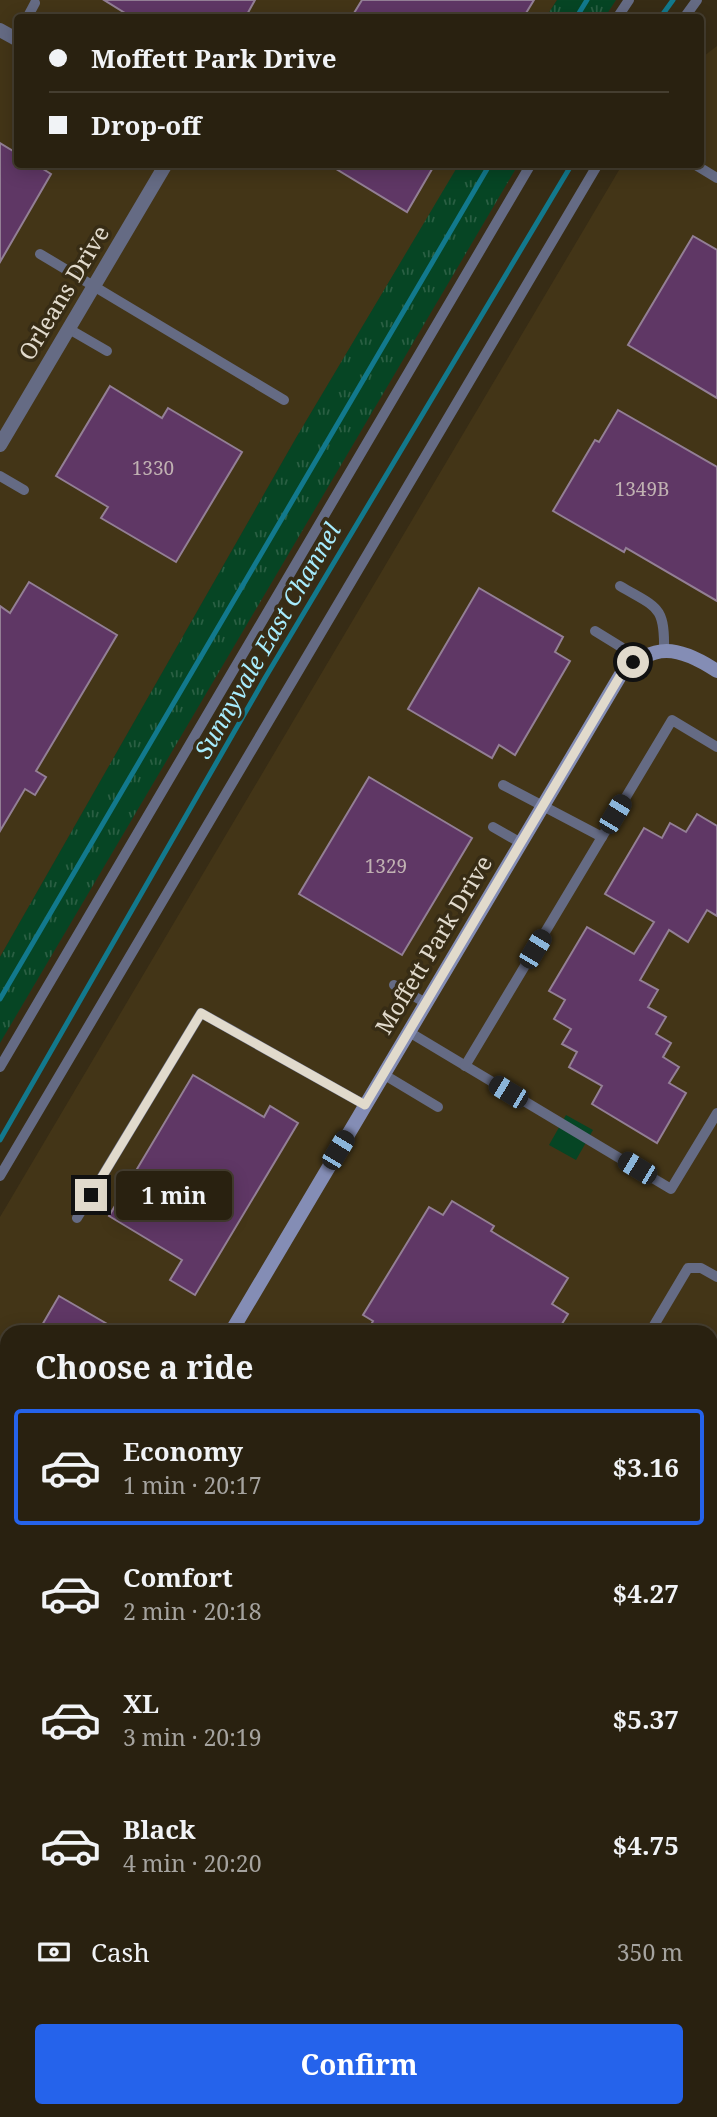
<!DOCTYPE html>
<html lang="en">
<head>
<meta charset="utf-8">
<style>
  body { margin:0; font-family:"Noto Serif",serif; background:#352e1e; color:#f1f3f6; height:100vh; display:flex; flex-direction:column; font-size:26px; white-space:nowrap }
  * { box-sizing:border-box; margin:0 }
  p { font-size:23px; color:#a5a39f }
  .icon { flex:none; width:38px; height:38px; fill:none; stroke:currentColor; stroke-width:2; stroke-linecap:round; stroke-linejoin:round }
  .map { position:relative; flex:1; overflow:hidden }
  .panel { position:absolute; left:0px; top:1325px; width:718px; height:793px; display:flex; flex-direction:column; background:#292110; border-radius:21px 21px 0 0; box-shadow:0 4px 18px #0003,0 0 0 2px #453e30 }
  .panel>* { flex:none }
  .guide { position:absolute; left:14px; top:14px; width:690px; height:154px; border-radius:7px; box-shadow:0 4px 18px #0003,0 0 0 2px #453e30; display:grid; align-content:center; height:154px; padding:0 35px; background:#292110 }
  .end { position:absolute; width:32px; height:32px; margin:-16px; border:9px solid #e1dacc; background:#111; box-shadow:0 0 0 4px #111 }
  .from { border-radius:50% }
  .bubble { position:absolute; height:49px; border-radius:7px; background:#292110; box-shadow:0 4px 18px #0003,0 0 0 2px #453e30; font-size:23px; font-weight:700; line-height:49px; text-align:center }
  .car { position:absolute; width:21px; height:42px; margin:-21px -10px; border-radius:9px; box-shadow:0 0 5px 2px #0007; background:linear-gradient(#222 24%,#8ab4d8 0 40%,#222 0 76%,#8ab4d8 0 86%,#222 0) }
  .guide b { display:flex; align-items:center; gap:24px; height:66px; font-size:26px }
  .guide b+b { border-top:2px solid #453e30 }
  .guide i { width:18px; height:18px; background:#f1f3f6 }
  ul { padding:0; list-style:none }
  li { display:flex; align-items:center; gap:21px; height:116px; margin:0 14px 10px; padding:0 21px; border:4px solid transparent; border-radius:7px }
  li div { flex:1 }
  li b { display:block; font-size:26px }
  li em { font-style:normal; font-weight:700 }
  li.selected { border-color:#2563eb }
  li>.icon { width:63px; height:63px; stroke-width:1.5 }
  h2 { padding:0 35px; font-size:32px; line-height:84px }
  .pay { display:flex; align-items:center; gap:18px; height:77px; padding:0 35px; font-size:26px }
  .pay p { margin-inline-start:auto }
  .cta { display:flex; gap:14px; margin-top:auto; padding:14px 35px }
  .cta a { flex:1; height:80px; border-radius:7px; background:#2563eb; color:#fff; font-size:28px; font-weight:700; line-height:80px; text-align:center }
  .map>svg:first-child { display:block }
  .built { fill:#433517 }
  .grass { fill:url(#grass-tufts) }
  .park { fill:#064524 }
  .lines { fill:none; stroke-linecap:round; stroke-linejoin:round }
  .stream { stroke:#12798d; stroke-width:5 }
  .building { fill:#5f3765; stroke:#937f95; stroke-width:2 }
  .lane { stroke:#656b84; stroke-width:10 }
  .street { stroke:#656b84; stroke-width:14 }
  .secondary { stroke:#848db5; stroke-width:14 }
  .highway { stroke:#b1bffd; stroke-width:21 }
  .route { stroke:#e1dacc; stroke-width:9 }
  .labels { text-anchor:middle; stroke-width:7; stroke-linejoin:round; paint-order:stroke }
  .number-label { font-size:19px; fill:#c0b1b2 }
  .street-label { font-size:23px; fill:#e1dacc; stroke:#372c15 }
  .water-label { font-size:24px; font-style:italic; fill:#a7ecfd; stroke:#372c15 }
</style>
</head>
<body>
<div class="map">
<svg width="717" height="2117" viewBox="0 0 717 2117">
  <defs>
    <pattern id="grass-tufts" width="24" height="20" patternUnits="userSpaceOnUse" patternTransform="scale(1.75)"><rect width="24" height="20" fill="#064524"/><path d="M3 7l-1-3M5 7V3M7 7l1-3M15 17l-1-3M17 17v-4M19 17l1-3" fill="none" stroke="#2a5f43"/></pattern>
  </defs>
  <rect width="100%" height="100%" fill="#372c15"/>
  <!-- built -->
  <g class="built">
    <path d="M 0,0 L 557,0 L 546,18 L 18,18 L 18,164 L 459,165 L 296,438 L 0,957 Z"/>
    <path d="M 717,46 L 717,1583 L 710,1583 L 710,1332 L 7,1332 L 7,1581 L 0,1581 L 0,1217 L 622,165 L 700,164 L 700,59 Z"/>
  </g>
  <!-- grass -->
  <g class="grass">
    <path d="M 557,0 L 616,0 L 605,17 L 546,17 Z"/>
    <path d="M 459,164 L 518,165 L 0,1043 L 0,957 L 296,438 Z"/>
  </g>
  <!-- park -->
  <path class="park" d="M 566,1115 L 593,1130 L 576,1160 L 549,1145 Z"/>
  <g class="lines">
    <!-- stream -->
    <g class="stream">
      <path d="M 576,18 L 587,0"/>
      <path d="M 660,18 L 673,0"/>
      <path d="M 0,999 L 490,164"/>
      <path d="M 0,1140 L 265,678 L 572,164"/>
    </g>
  </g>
  <!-- building -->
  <g class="building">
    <path d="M 104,0 L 255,0 L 245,18 L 133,18 Z"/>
    <path d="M 362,0 L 534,0 L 523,18 L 351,18 Z"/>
    <path d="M 0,143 L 18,154 L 18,164 L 35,164 L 51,174 L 0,262 Z"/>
    <path d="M 328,164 L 435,164 L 407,212 Z"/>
    <path d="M 693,236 L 717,250 L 717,398 L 628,345 Z"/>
    <path d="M 110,386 L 162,418 L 168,408 L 242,452 L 176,562 L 101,518 L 108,507 L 56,476 Z"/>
    <path d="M 618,410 L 717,467 L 717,601 L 626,548 L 624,552 L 553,511 L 595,440 L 599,442 Z"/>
    <path d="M 29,582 L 117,635 L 36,771 L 46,777 L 35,795 L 25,789 L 0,831 L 0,606 L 10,613 Z"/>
    <path d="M 479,588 L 563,637 L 555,652 L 570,661 L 515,755 L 499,745 L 492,758 L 408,709 Z"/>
    <path d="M 369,777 L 472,838 L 402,955 L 299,894 Z"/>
    <path d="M 697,814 L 717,826 L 717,916 L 707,910 L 688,942 L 669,930 L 640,980 L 658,990 L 648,1007 L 666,1017 L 656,1034 L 671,1043 L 663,1057 L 679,1067 L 669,1083 L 686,1093 L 657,1143 L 592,1104 L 602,1086 L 569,1067 L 577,1052 L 562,1044 L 571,1029 L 554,1019 L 565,1000 L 549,991 L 587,927 L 634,954 L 654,922 L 605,894 L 644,828 L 662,838 L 670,823 L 686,832 Z"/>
    <path d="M 193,1075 L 264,1117 L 270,1106 L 298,1123 L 195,1295 L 170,1280 L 182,1260 L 109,1216 Z"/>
    <path d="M 452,1201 L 494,1226 L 491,1231 L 568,1278 L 552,1304 L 568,1314 L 557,1332 L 367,1332 L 373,1321 L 363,1315 L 429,1207 L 443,1215 Z"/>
    <path d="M 59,1296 L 121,1332 L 38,1332 Z"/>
  </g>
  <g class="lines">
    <!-- lane -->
    <g class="lane">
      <path d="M 27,18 L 35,3"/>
      <path d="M 617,18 L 629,0"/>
      <path d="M 684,18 L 697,0"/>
      <path d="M 694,164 L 717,178"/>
      <path d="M 40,254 L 284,400"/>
      <path d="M 69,329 L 107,351"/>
      <path d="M 0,476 L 24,490"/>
      <path d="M 620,586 C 657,608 665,605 664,651"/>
      <path d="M 595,631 L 621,647 L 633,662"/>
      <path d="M 503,785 L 602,837"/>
      <path d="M 493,827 L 521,843"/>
      <path d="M 394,985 L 426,1003"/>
      <path d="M 409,1032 L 671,1189 L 717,1113"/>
      <path d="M 465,1066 L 672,720 L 717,747"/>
      <path d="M 0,1067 L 531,164"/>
      <path d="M 383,1074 L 438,1107"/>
      <path d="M 0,1176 L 598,164"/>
      <path d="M 77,1218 L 201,1013 L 365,1105"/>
      <path d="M 650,1332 L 688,1268 L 701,1268 L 717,1277"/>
      <path d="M 710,1568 L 717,1567"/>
      <path d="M 0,1835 L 7,1835"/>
      <path d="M 710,1886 L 717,1886"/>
      <path d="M 710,2014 L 717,2015"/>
      <path d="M 26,2117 L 28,2110"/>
      <path d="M 162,2117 L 163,2110"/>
      <path d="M 302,2117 L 304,2110"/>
      <path d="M 442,2117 L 444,2110"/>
    </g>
    <!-- street -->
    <g class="street">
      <path d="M 0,30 L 18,40"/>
      <path d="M 0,445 L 166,164"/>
    </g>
    <!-- secondary -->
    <g class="secondary">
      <path d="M 231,1332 L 620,676 C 653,641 679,646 717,671"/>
      <path d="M 0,1596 L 7,1596"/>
      <path d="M 0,1741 L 7,1741"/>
      <path d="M 710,1791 L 717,1792"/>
    </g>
    <!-- highway -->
    <g class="highway">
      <path d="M 710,1626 L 717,1625"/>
      <path d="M 0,1650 L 7,1650"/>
      <path d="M 710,1658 L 717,1658"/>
      <path d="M 0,1697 L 7,1697"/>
      <path d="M 710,1706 L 717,1706"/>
      <path d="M 710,1751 L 717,1751"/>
    </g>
  </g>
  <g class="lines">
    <!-- route -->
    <path class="route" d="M 91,1195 L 201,1013 L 365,1105 L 620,676 L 633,662"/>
  </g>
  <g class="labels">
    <!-- number labels -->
    <g class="number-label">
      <text x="153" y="475">1330</text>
      <text x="642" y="496">1349B</text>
      <text x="386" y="873">1329</text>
    </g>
    <!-- street labels -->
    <g class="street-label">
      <text transform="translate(64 293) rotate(-59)" y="8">Orleans Drive</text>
      <text transform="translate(434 945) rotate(-59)" y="8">Moffett Park Drive</text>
    </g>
    <!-- water labels -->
    <g class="water-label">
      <text transform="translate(268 641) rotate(-60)" y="8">Sunnyvale East Channel</text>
    </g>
  </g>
</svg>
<i class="end from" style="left:633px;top:662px"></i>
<i class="end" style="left:91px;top:1195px"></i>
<div class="bubble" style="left:116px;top:1171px;width:116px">1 min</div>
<i class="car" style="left:615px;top:814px;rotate:31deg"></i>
<i class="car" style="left:535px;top:949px;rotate:31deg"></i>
<i class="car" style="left:508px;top:1092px;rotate:301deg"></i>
<i class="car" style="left:338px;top:1150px;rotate:31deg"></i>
<i class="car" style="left:637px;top:1168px;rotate:301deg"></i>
<div class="guide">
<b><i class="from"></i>Moffett Park Drive</b>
<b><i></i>Drop-off</b>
</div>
<section class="panel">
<h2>Choose a ride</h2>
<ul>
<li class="selected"><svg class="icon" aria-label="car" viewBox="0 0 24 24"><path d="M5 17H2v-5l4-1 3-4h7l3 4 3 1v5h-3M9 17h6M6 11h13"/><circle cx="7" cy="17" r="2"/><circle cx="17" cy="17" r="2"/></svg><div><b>Economy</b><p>1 min · 20:17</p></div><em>$3.16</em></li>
<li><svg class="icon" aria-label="car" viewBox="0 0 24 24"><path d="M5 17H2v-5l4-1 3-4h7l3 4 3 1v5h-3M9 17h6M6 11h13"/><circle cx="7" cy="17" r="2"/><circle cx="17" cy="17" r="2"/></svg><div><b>Comfort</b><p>2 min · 20:18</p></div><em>$4.27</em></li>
<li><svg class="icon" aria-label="car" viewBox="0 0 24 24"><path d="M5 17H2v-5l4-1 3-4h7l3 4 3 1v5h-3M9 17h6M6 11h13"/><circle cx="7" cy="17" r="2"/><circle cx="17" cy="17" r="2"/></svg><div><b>XL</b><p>3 min · 20:19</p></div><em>$5.37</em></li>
<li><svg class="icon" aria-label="car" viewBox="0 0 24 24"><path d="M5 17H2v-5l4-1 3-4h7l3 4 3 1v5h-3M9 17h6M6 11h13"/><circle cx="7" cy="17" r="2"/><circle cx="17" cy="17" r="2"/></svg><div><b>Black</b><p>4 min · 20:20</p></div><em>$4.75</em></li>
</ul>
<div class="pay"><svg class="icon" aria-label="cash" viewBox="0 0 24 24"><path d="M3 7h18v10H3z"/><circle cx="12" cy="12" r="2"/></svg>Cash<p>350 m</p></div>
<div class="cta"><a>Confirm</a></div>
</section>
</div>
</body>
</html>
